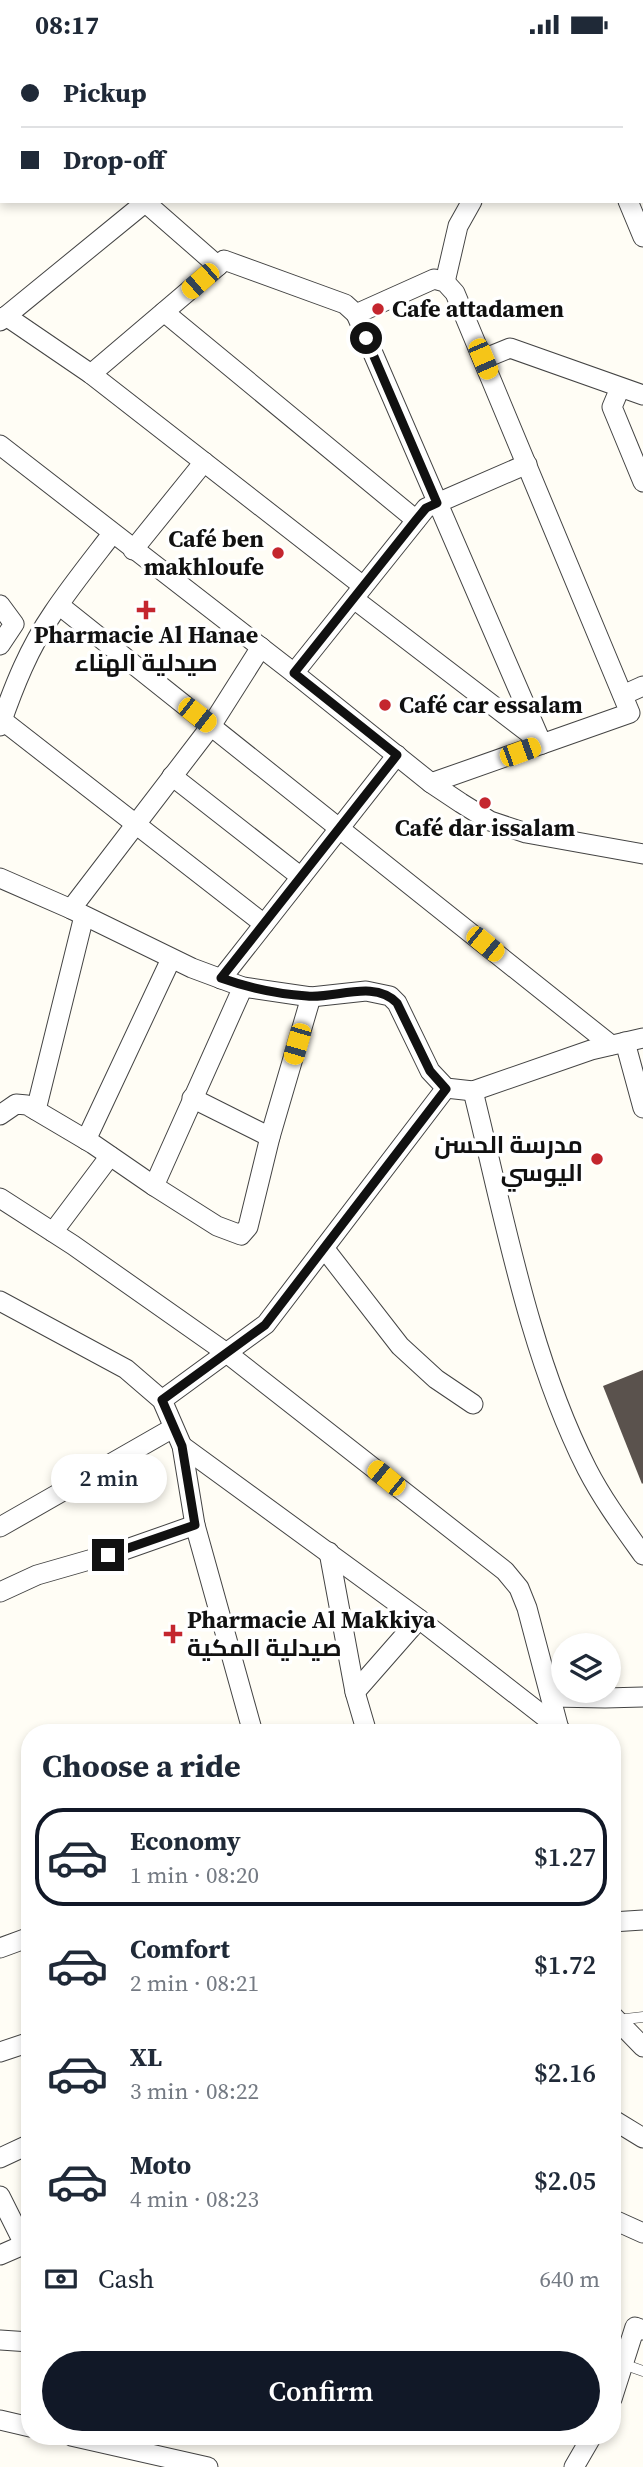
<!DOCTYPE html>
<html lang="en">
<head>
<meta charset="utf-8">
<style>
  body { margin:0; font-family:"Source Serif 4",Cairo,serif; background:#f6f6f7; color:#1f2937; height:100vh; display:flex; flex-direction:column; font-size:26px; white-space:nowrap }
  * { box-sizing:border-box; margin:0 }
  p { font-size:23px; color:#747a83 }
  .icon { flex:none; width:38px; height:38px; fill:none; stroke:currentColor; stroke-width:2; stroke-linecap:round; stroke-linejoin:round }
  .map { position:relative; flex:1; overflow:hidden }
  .sheet { position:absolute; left:21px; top:1675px; width:600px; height:721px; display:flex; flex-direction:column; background:#fff; border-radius:28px; box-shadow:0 4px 10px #0003 }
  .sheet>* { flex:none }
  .top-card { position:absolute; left:0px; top:0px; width:644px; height:154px; box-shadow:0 4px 10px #0003; display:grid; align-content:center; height:154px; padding:0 21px; background:#fff }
  .tools { position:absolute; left:551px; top:1584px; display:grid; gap:14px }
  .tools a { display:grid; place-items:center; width:70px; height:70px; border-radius:50%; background:#fff; box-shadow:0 4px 10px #0003; font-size:35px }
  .end { position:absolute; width:32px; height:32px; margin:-16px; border:9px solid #111; background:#fff; box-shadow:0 0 0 4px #fff }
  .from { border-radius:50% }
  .bubble { position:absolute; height:49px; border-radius:24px; background:#fff; box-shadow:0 4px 10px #0003; font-size:23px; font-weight:600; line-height:49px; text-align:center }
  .car { position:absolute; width:21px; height:42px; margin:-21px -10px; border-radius:9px; box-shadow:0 0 5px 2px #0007; background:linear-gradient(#f5c518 24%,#345 0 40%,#f5c518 0 76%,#345 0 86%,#f5c518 0) }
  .top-card b { display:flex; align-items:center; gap:24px; height:66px; font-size:26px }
  .top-card b+b { border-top:2px solid #e0e1e3 }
  .top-card i { width:18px; height:18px; background:#1f2937 }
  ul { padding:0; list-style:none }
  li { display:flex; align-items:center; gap:21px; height:98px; margin:0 14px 10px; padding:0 7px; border:4px solid transparent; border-radius:28px }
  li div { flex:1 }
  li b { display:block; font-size:26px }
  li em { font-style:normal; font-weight:600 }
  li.selected { border-color:#111827 }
  li>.icon { width:63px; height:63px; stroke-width:1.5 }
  h2 { padding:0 21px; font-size:32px; line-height:84px }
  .pay { display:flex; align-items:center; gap:18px; height:77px; padding:0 21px; font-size:26px }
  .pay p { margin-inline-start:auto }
  .cta { display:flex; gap:14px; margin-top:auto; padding:14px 21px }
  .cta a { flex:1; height:80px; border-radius:42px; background:#111827; color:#fff; font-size:28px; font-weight:600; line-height:80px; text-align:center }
  .status { display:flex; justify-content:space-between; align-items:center; height:49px; padding:0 35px; background:#fff; direction:ltr }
  .status svg { height:19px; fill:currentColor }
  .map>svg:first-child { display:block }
  .building { fill:#5a524d }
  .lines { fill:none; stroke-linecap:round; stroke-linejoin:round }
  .service-casing { stroke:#444; stroke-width:11 }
  .minor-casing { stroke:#444; stroke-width:21 }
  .service { stroke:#fff; stroke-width:10 }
  .minor { stroke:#fff; stroke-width:19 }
  .route { stroke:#111; stroke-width:9 }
  .poi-dot { fill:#c4262e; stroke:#fff; stroke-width:2.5 }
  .labels { text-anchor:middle; stroke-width:7; stroke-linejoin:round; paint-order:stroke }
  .poi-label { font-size:24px; font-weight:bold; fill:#111; stroke:#fff; text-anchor:start }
</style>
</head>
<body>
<div class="status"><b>08:17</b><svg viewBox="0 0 49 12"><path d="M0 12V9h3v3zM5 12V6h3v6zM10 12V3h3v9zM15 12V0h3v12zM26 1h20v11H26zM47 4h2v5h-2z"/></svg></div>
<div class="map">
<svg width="643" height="2418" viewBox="0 0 643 2418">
  <rect width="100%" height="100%" fill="#fffdf5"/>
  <!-- building -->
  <path class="building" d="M 643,1321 L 643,1434 L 642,1435 L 603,1337 Z"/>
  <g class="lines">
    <defs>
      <g id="service">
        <path d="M 617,1971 L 643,1968"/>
        <path d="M 623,2315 L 643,2322"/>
      </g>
      <g id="minor">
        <path d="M 330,2 L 332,0"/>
        <path d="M 642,43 L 643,43"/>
        <path d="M 628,152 L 643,188"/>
        <path d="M 218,217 L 224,211 L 345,255 L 356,265"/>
        <path d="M 434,230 L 445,233 L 455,244 L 630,664 L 542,695 L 356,265 Z"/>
        <path d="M 445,233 L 458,177 L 472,152"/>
        <path d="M 164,263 L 416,471"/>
        <path d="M 6,267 L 91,325 L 363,537"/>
        <path d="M 0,272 L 147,152"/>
        <path d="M 483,310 L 510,299 L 643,346"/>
        <path d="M 91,325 L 218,217 L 146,154"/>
        <path d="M 620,339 L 612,358 L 643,433"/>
        <path d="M 0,396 L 294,624 L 431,734 L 461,754 L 490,772 L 526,784 L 643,805"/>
        <path d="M 133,501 L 204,413"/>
        <path d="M 354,550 L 542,694"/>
        <path d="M 0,556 L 14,575 L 0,596"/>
        <path d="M 59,556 L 611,996"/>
        <path d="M 294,624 L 426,459 L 527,415"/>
        <path d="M 623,646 L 643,637"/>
        <path d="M 2,671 L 264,875"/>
        <path d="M 0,677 C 14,637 29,599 53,564 C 71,537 92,511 112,485"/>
        <path d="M 172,727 L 301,828"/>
        <path d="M 431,734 L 542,695"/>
        <path d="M 0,829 L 71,860 L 192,919 L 243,938 L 311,948 L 366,942 L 390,947 L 397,954 L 430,1022 L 446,1039 L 473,1042 L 591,1001 L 643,989"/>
        <path d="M 71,860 L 211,677 L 261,598"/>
        <path d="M 221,930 L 397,706"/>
        <path d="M 243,938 L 154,1137 L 217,1177 L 241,1186 L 248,1178 L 270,1088 L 311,948"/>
        <path d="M 625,993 L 643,1059"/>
        <path d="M 473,1042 C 504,1166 529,1306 587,1420 C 603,1451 623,1478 643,1506"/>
        <path d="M 192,1049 L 270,1088"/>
        <path d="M 36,1061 L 84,867"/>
        <path d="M 0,1066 L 16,1055 L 27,1056 L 93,1095 L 154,1137"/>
        <path d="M 86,1091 L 171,910"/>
        <path d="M 0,1149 L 73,1196 L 228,1305 L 505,1522 L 519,1539 L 527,1559 L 560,1684"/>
        <path d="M 53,1183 L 110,1107"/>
        <path d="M 324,1199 L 400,1297 L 436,1330 L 473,1355"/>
        <path d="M 0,1252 L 126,1320 L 162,1351 L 182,1397 L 195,1476 L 253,1684"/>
        <path d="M 162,1351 L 266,1275 L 446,1039"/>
        <path d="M 182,1397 L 419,1570 L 559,1679"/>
        <path d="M 0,1478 L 173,1379"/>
        <path d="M 329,1503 L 355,1643 L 367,1684"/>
        <path d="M 0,1543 L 37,1526 L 124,1501 L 195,1476"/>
        <path d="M 355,1643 L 419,1570"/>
        <path d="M 551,1648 L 605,1649 L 643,1648"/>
        <path d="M 612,1873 L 643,1871"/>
        <path d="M 0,1899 L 30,1888"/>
        <path d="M 612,1966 L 643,1998"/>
        <path d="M 0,2003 L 30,1993"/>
        <path d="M 612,2070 L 643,2089"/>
        <path d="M 0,2109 L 30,2095"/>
        <path d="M 0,2147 L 24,2195"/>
        <path d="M 612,2170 L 643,2184"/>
        <path d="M 0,2206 L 30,2193"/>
        <path d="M 0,2291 L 30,2293"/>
        <path d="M 612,2350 L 635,2278 L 643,2281"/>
        <path d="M 0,2371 L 30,2378"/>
        <path d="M 71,2387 L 208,2418"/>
        <path d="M 574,2418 L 592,2387"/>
      </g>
    </defs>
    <!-- service casing -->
    <use href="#service" class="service-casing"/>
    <!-- minor casing -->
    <use href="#minor" class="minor-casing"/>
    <!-- service -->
    <use href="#service" class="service"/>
    <!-- minor -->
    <use href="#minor" class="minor"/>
  </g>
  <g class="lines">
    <!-- route -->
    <path class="route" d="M 108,1506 L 195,1476 L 182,1397 L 162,1351 L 265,1276 L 446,1040 L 430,1022 L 397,954 C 374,930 335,950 307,947 C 277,945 249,939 221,929 L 397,706 L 294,624 L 416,471 L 426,459 L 437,454 L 366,289"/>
  </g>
  <!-- markers -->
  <g class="poi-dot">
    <circle cx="378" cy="260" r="7"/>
    <circle cx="278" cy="504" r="7"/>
    <path d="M142.5 550.5h7v7h7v7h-7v7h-7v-7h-7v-7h7z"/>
    <circle cx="385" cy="656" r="7"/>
    <circle cx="485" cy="754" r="7"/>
    <circle cx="597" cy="1110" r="7"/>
    <path d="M169.5 1574.5h7v7h7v7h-7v7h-7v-7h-7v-7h7z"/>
  </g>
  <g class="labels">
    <!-- poi labels -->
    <g class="poi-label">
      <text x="392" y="268">Cafe attadamen</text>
      <text x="264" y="498" text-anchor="end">Café ben<tspan x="264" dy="28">makhloufe</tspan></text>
      <text x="146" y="594" text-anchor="middle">Pharmacie Al Hanae<tspan x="146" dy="28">صيدلية الهناء</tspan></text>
      <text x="399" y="664">Café car essalam</text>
      <text x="485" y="787" text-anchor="middle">Café dar issalam</text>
      <text x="583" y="1104" text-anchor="end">مدرسة الحسن<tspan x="583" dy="28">اليوسي</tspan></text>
      <text x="187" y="1579">Pharmacie Al Makkiya<tspan x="187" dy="28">صيدلية المكية</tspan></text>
    </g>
  </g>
</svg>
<div class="tools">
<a><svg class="icon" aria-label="layers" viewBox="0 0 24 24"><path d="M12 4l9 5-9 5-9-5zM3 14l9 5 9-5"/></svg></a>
</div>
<i class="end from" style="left:366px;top:289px"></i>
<i class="end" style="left:108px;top:1506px"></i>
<div class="bubble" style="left:51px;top:1405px;width:116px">2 min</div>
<i class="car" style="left:200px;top:232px;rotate:229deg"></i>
<i class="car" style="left:483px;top:310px;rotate:157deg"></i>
<i class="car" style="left:197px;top:666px;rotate:128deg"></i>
<i class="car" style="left:520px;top:703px;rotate:70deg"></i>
<i class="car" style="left:485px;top:895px;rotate:129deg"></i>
<i class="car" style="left:297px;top:995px;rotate:196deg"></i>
<i class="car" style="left:386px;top:1429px;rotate:309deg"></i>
<div class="top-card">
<b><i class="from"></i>Pickup</b>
<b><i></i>Drop-off</b>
</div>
<section class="sheet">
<h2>Choose a ride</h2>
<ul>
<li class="selected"><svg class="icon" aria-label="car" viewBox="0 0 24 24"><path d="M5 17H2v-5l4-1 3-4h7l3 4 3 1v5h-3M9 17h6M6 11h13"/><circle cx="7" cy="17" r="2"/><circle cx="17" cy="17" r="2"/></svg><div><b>Economy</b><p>1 min · 08:20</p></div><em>$1.27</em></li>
<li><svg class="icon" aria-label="car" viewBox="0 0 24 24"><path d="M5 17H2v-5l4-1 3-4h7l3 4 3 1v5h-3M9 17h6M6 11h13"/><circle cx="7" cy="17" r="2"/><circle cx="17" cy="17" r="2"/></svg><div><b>Comfort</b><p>2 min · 08:21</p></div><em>$1.72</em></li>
<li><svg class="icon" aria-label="car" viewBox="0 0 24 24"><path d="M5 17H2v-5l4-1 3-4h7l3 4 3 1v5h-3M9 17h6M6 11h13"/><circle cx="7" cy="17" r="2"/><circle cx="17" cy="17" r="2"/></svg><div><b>XL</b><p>3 min · 08:22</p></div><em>$2.16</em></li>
<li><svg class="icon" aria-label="car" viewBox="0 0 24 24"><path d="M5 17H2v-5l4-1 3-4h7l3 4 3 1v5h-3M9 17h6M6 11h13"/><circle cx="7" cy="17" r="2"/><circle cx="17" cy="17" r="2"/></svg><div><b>Moto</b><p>4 min · 08:23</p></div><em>$2.05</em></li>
</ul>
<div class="pay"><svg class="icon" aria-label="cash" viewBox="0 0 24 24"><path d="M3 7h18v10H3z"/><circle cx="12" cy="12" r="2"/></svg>Cash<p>640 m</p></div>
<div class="cta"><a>Confirm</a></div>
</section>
</div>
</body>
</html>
